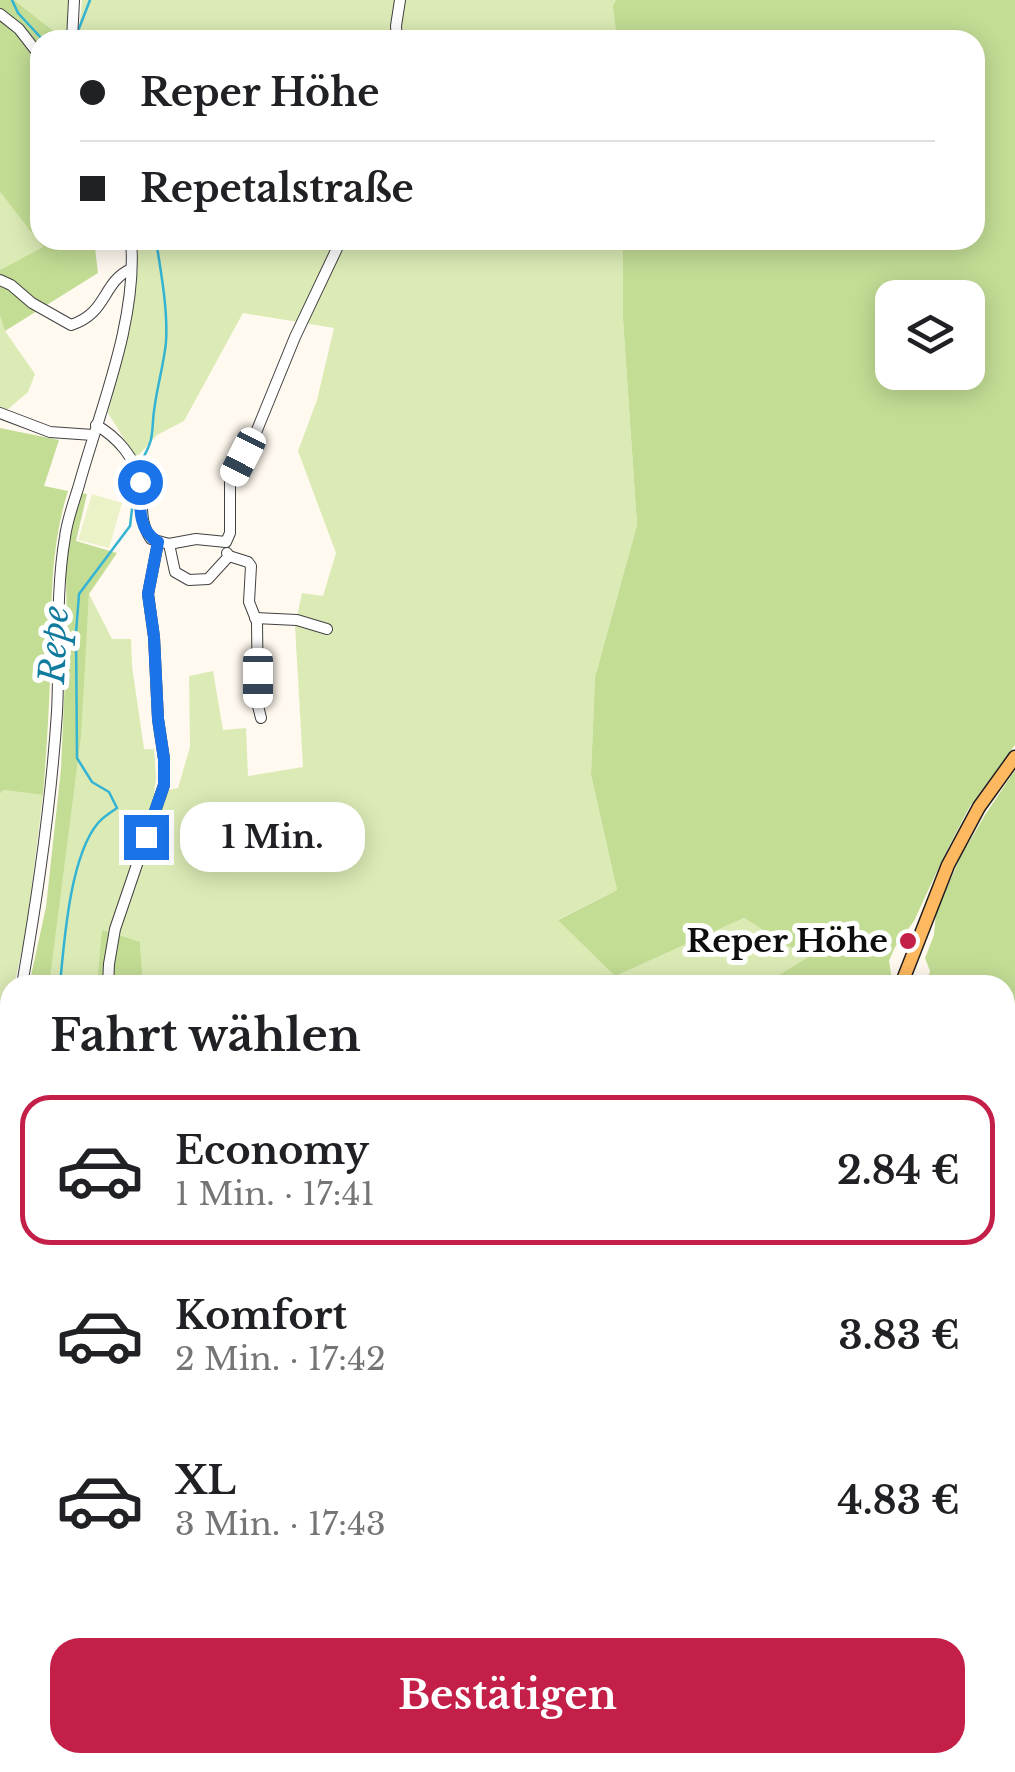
<!DOCTYPE html>
<html lang="de">
<head>
<meta charset="utf-8">
<style>
  body { margin:0; font-family:"Libre Baskerville",serif; background:#f6f6f6; color:#202124; height:100vh; display:flex; flex-direction:column; font-size:38px; white-space:nowrap }
  * { box-sizing:border-box; margin:0 }
  p { font-size:32px; color:#757577 }
  .icon { flex:none; width:55px; height:55px; fill:none; stroke:currentColor; stroke-width:2; stroke-linecap:round; stroke-linejoin:round }
  .map { position:relative; flex:1; overflow:hidden }
  .panel { position:absolute; left:0px; top:975px; width:1015px; height:798px; display:flex; flex-direction:column; background:#fff; border-radius:30px 30px 0 0; box-shadow:0 5px 25px #0003 }
  .panel>* { flex:none }
  .hud { position:absolute; left:30px; top:30px; width:955px; height:220px; border-radius:30px; box-shadow:0 5px 25px #0003; display:grid; align-content:center; height:220px; padding:0 50px; background:#fff }
  .tools { position:absolute; left:875px; top:280px; display:grid; gap:20px }
  .tools a { display:grid; place-items:center; width:110px; height:110px; border-radius:20px; background:#fff; box-shadow:0 5px 25px #0003; font-size:50px }
  .end { position:absolute; width:45px; height:45px; margin:-22px; border:12px solid #1a73e8; background:#fff; box-shadow:0 0 0 5px #fff }
  .from { border-radius:50% }
  .bubble { position:absolute; height:70px; border-radius:30px; background:#fff; box-shadow:0 5px 25px #0003; font-size:32px; font-weight:700; line-height:70px; text-align:center }
  .car { position:absolute; width:30px; height:60px; margin:-30px -15px; border-radius:12px; box-shadow:0 0 8px 2px #0007; background:linear-gradient(#fff 24%,#345 0 40%,#fff 0 76%,#345 0 86%,#fff 0) }
  .hud b { display:flex; align-items:center; gap:35px; height:95px; font-size:38px }
  .hud b+b { border-top:2px solid #e0e0e0 }
  .hud i { width:25px; height:25px; background:#202124 }
  ul { padding:0; list-style:none }
  li { display:flex; align-items:center; gap:30px; height:150px; margin:0 20px 15px; padding:0 30px; border:5px solid transparent; border-radius:30px }
  li div { flex:1 }
  li b { display:block; font-size:38px }
  li em { font-style:normal; font-weight:700 }
  li.selected { border-color:#c41f48 }
  li>.icon { width:90px; height:90px; stroke-width:1.5 }
  h2 { padding:0 50px; font-size:45px; line-height:120px }
  .action { display:flex; gap:20px; margin-top:auto; padding:20px 50px }
  .action a { flex:1; height:115px; border-radius:30px; background:#c41f48; color:#fff; font-size:40px; font-weight:700; line-height:115px; text-align:center }
  .map>svg:first-child { display:block }
  .green { fill:#dcebb6 }
  .forest { fill:#c3dd95; fill-rule:evenodd }
  .pitch { fill:#ecf2c8 }
  .lines { fill:none; stroke-linecap:round; stroke-linejoin:round }
  .stream { stroke:#34b3d3; stroke-width:2.5 }
  .minor-casing { stroke:#414141; stroke-width:12 }
  .major-casing { stroke:#1f1f1f; stroke-width:15 }
  .minor { stroke:#fff; stroke-width:10 }
  .major { stroke:#feb85f; stroke-width:12 }
  .route { stroke:#1a73e8; stroke-width:12 }
  .poi-dot { fill:#c41f48; stroke:#fff; stroke-width:4 }
  .labels { text-anchor:middle; stroke-width:10; stroke-linejoin:round; paint-order:stroke }
  .poi-label { font-size:32px; font-weight:bold; fill:#0e0e0e; stroke:#fff; text-anchor:end }
  .water-label { font-size:35px; font-style:italic; fill:#117c9e; stroke:#fff }
</style>
</head>
<body>
<div class="map">
<svg width="1015" height="1772" viewBox="0 0 1015 1772">
  <rect width="100%" height="100%" fill="#fff9ef"/>
  <!-- green -->
  <g class="green">
    <path d="M 14,0 L 71,0 L 66,40 L 65,40 Z"/>
    <path d="M 82,0 L 616,0 L 614,6 L 617,40 L 78,40 Z"/>
    <path d="M 0,192 L 44,247 L 0,270 Z"/>
    <path d="M 137,240 L 623,240 L 623,319 L 637,525 L 595,677 L 591,775 L 617,890 L 559,919 L 615,975 L 744,918 L 808,959 L 763,985 L 143,985 L 140,942 L 100,985 L 39,985 L 86,640 L 89,594 L 112,639 L 131,639 L 132,666 L 144,749 L 154,749 L 156,778 L 154,793 L 178,788 L 190,747 L 189,676 L 213,671 L 223,730 L 246,728 L 248,776 L 303,767 L 295,626 L 302,593 L 323,596 L 336,553 L 298,451 L 317,400 L 334,328 L 243,313 L 184,421 L 157,435 L 136,458 L 108,413 C 121,360 142,294 137,240 Z"/>
    <path d="M 0,316 L 5,331 L 35,374 L 28,392 L 0,416 Z"/>
    <path d="M 3,790 L 43,795 L 26,932 L 14,985 L 10,985 L 10,1004 L 0,1048 L 0,794 Z"/>
    <path d="M 5,1093 L 10,1094 L 10,1395 L 0,1399 L 0,1107 Z"/>
    <path d="M 10,1402 L 10,1531 L 0,1525 L 0,1407 Z"/>
    <path d="M 81,1763 L 241,1763 L 239,1772 L 80,1772 Z"/>
    <path d="M 441,1763 L 589,1763 L 613,1772 L 459,1772 Z"/>
  </g>
  <!-- forest -->
  <g class="forest">
    <path d="M 0,0 L 14,0 L 65,40 L 40,40 L 40,240 L 94,240 L 98,273 L 5,331 L 0,316 L 0,270 L 43,247 L 0,192 Z"/>
    <path d="M 616,0 L 1015,0 L 1015,745 L 970,806 L 945,854 L 914,921 L 895,947 L 889,961 L 892,980 L 890,985 L 763,985 L 807,958 L 744,918 L 615,976 L 558,920 L 617,890 L 591,775 L 595,677 L 637,525 L 623,319 L 623,240 L 975,240 L 975,40 L 617,40 L 613,6 ZM 892,298 L 968,298 L 968,372 L 892,372 Z"/>
    <path d="M 0,428 L 59,440 L 44,486 L 68,491 C 52,541 51,594 51,646 C 50,696 47,745 43,795 L 3,790 L 0,794 Z"/>
    <path d="M 80,493 L 87,494 L 76,541 L 117,553 L 89,594 L 81,736 L 49,985 L 29,985 L 46,907 L 61,769 L 67,632 L 66,574 L 69,537 Z"/>
    <path d="M 1015,770 L 1015,1772 L 613,1772 L 589,1763 L 1005,1762 L 1005,985 L 926,985 L 930,971 L 925,958 L 934,935 L 936,912 L 961,856 L 985,815 Z"/>
    <path d="M 102,930 L 140,942 L 143,985 L 97,985 Z"/>
    <path d="M 0,1525 L 10,1531 L 10,1606 L 0,1608 Z"/>
    <path d="M 254,1762 L 441,1762 L 459,1772 L 254,1772 Z"/>
  </g>
  <!-- pitch -->
  <path class="pitch" d="M 92,494 L 122,503 L 109,548 L 78,540 Z"/>
  <g class="lines">
    <!-- stream -->
    <g class="stream">
      <path d="M 12,0 L 18,13 L 43,40"/>
      <path d="M 78,31 L 90,0"/>
      <path d="M 140,463 C 157,435 150,433 155,404 C 158,383 164,363 166,342 C 168,309 161,273 156,240"/>
      <path d="M 60,985 C 64,942 70,856 98,823 C 103,817 111,812 117,808 L 109,792 L 92,782 L 77,758 L 76,633 L 79,594 L 130,526 L 135,484"/>
      <path d="M 0,1217 L 10,1186"/>
      <path d="M 1005,1563 L 1015,1567"/>
      <path d="M 1005,1606 L 1015,1599"/>
    </g>
    <defs>
      <g id="minor">
        <path d="M 0,14 L 19,29 L 40,56"/>
        <path d="M 72,40 L 74,0"/>
        <path d="M 397,40 L 396,26 L 400,0"/>
        <path d="M 0,280 L 11,285 L 32,303 L 71,325 C 108,313 102,282 131,269"/>
        <path d="M 0,413 L 50,432 L 93,435"/>
        <path d="M 96,425 C 117,437 136,458 140,483 C 144,504 138,520 151,539 L 169,544 L 196,539 L 226,542 L 230,533 L 230,483 L 257,430 L 295,337 L 341,240"/>
        <path d="M 169,544 L 175,572 L 189,580 L 208,579 L 229,556 L 227,553"/>
        <path d="M 229,556 L 248,562 L 251,566 L 249,602 L 257,622 L 258,706 L 261,718"/>
        <path d="M 255,618 L 297,620 L 327,629"/>
        <path d="M 22,985 C 38,894 51,804 57,712 C 60,654 55,595 65,537 C 67,520 74,502 79,485 C 100,409 138,320 131,240"/>
        <path d="M 108,985 L 109,964 L 115,929 L 164,785 L 164,759 L 158,719 L 154,637 L 148,594 L 158,543"/>
        <path d="M 0,1075 L 10,1035"/>
        <path d="M 0,1376 L 10,1367"/>
        <path d="M 0,1756 L 10,1756"/>
      </g>
      <g id="major">
        <path d="M 901,985 L 948,865 L 979,807 L 1015,757"/>
        <path d="M 246,1772 L 247,1762"/>
      </g>
    </defs>
    <!-- minor casing -->
    <use href="#minor" class="minor-casing"/>
    <!-- major casing -->
    <use href="#major" class="major-casing"/>
    <!-- minor -->
    <use href="#minor" class="minor"/>
    <!-- major -->
    <use href="#major" class="major"/>
  </g>
  <g class="lines">
    <!-- route -->
    <path class="route" d="M 140,482 C 140,504 137,530 158,542 L 148,594 L 154,637 L 158,719 L 164,759 L 164,785 L 146,837"/>
  </g>
  <!-- markers -->
  <circle class="poi-dot" cx="908" cy="941" r="10"/>
  <g class="labels">
    <!-- poi labels -->
    <g class="poi-label">
      <text x="888" y="952">Reper Höhe</text>
    </g>
    <!-- water labels -->
    <g class="water-label">
      <text transform="translate(54 645) rotate(-87)" y="12">Repe</text>
    </g>
  </g>
</svg>
<div class="tools">
<a><svg class="icon" aria-label="layers" viewBox="0 0 24 24"><path d="M12 4l9 5-9 5-9-5zM3 14l9 5 9-5"/></svg></a>
</div>
<i class="end from" style="left:140px;top:482px"></i>
<i class="end" style="left:146px;top:837px"></i>
<div class="bubble" style="left:180px;top:802px;width:185px">1 Min.</div>
<i class="car" style="left:243px;top:457px;rotate:207deg"></i>
<i class="car" style="left:258px;top:678px;rotate:180deg"></i>
<div class="hud">
<b><i class="from"></i>Reper Höhe</b>
<b><i></i>Repetalstraße</b>
</div>
<section class="panel">
<h2>Fahrt wählen</h2>
<ul>
<li class="selected"><svg class="icon" aria-label="car" viewBox="0 0 24 24"><path d="M5 17H2v-5l4-1 3-4h7l3 4 3 1v5h-3M9 17h6M6 11h13"/><circle cx="7" cy="17" r="2"/><circle cx="17" cy="17" r="2"/></svg><div><b>Economy</b><p>1 Min. · 17:41</p></div><em>2.84 €</em></li>
<li><svg class="icon" aria-label="car" viewBox="0 0 24 24"><path d="M5 17H2v-5l4-1 3-4h7l3 4 3 1v5h-3M9 17h6M6 11h13"/><circle cx="7" cy="17" r="2"/><circle cx="17" cy="17" r="2"/></svg><div><b>Komfort</b><p>2 Min. · 17:42</p></div><em>3.83 €</em></li>
<li><svg class="icon" aria-label="car" viewBox="0 0 24 24"><path d="M5 17H2v-5l4-1 3-4h7l3 4 3 1v5h-3M9 17h6M6 11h13"/><circle cx="7" cy="17" r="2"/><circle cx="17" cy="17" r="2"/></svg><div><b>XL</b><p>3 Min. · 17:43</p></div><em>4.83 €</em></li>
</ul>
<div class="action"><a>Bestätigen</a></div>
</section>
</div>
</body>
</html>
